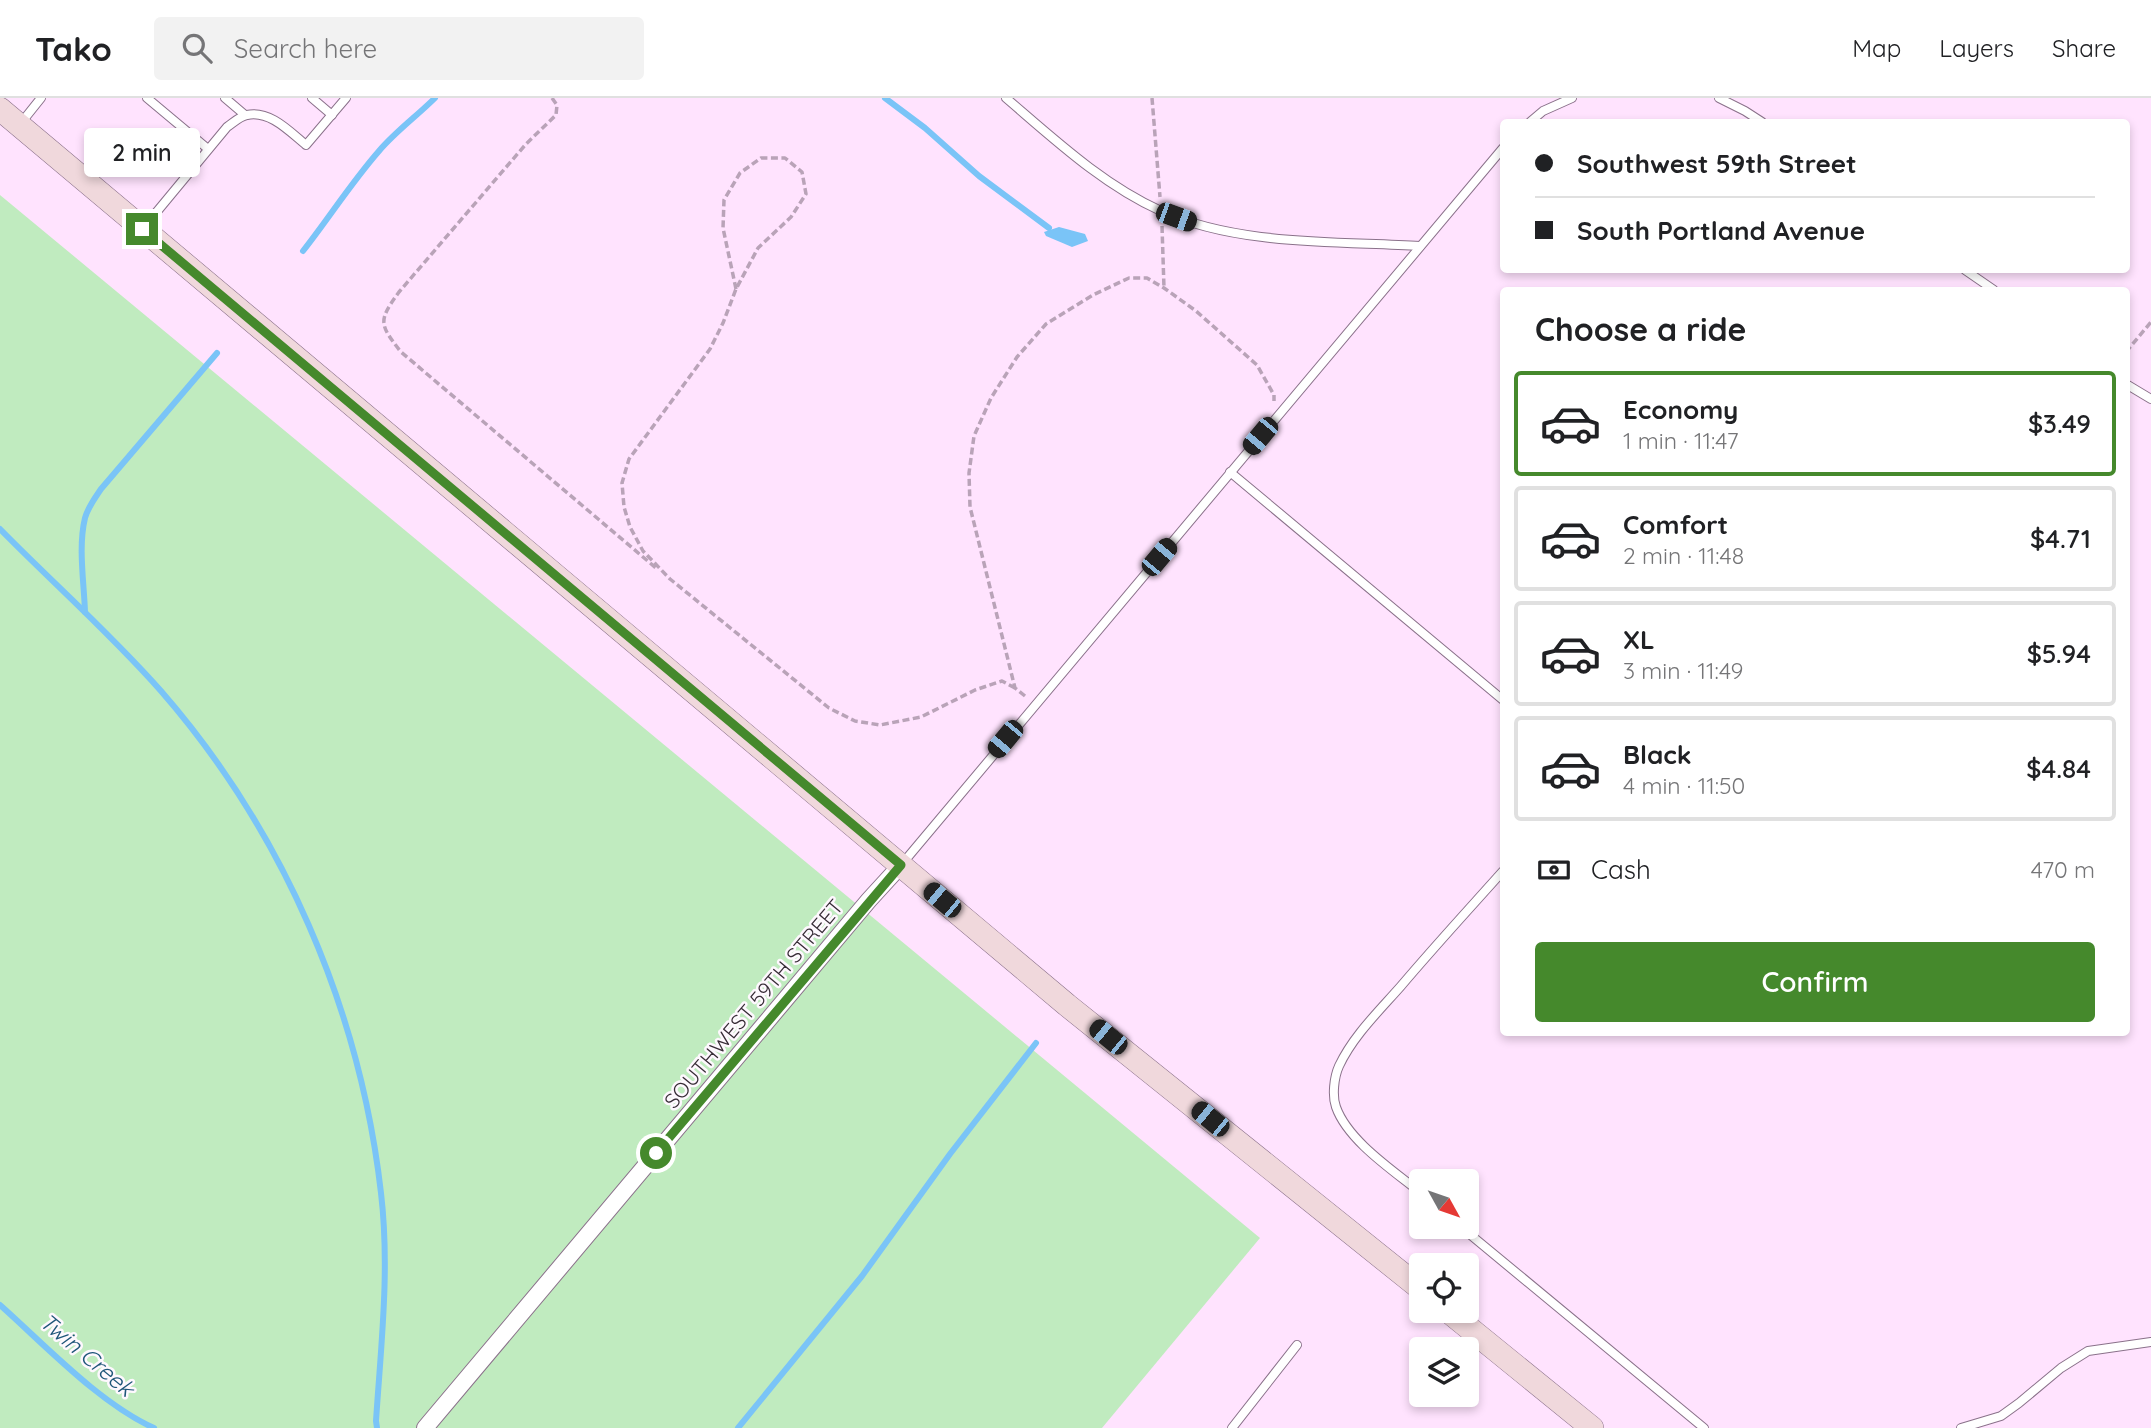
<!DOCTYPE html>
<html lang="en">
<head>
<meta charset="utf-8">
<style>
  body { margin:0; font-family:Quicksand,sans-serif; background:#f2f2f2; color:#202124; height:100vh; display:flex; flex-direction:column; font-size:26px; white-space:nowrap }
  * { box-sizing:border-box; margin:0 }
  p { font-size:23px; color:#757577 }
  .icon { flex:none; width:38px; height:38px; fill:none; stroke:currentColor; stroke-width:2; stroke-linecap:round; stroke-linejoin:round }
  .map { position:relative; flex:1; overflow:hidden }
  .drawer { position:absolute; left:1500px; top:189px; width:630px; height:749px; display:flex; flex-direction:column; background:#fff; border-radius:7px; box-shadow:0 4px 10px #0003 }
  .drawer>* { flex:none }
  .top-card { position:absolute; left:1500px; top:21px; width:630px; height:154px; border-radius:7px; box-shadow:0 4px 10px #0003; display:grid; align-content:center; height:154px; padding:0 35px; background:#fff }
  .needle { width:46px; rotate:130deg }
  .buttons { position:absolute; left:1409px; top:1071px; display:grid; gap:14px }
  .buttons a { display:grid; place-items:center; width:70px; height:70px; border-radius:7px; background:#fff; box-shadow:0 4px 10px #0003; font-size:35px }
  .end { position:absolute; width:32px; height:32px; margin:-16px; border:9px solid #45892c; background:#fff; box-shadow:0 0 0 4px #fff }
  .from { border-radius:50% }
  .bubble { position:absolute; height:49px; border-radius:7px; background:#fff; box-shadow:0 4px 10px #0003; font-size:23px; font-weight:600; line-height:49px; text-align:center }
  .car { position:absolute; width:21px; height:42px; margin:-21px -10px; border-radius:9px; box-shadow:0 0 5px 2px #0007; background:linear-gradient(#222 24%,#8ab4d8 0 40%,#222 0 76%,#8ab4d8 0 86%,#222 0) }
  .top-card b { display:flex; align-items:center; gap:24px; height:66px; font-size:26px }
  .top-card b+b { border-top:2px solid #e0e0e0 }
  .top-card i { width:18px; height:18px; background:#202124 }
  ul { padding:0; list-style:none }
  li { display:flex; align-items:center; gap:21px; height:105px; margin:0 14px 10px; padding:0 21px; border:4px solid #e0e0e0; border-radius:7px }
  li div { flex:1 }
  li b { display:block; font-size:26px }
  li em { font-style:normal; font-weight:600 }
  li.on { border-color:#45892c }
  li>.icon { width:63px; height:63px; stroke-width:1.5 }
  h2 { padding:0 35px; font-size:32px; line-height:84px }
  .pay { display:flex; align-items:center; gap:18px; height:77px; padding:0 35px; font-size:26px }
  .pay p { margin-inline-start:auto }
  .primary-button { display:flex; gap:14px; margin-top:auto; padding:14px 35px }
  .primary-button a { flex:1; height:80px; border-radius:7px; background:#45892c; color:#fff; font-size:28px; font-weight:600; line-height:80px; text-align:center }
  header { display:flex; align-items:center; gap:42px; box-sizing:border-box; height:98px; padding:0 35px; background:#fff; border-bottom:2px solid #e0e0e0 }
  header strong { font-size:33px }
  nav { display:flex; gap:38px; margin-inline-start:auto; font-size:24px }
  .search { width:490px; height:63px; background:#f2f2f2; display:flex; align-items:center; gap:18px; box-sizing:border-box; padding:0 24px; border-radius:7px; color:#757577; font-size:26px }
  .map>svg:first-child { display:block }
  .green { fill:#c0ebbf }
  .water { fill:#7ac4f7 }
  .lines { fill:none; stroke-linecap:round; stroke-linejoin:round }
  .stream { stroke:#7ac4f7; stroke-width:6 }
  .service-casing { stroke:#8a718a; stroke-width:10 }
  .minor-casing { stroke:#8a718a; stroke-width:18 }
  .secondary-casing { stroke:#8a718a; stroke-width:24 }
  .path { stroke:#b9a3b8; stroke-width:3.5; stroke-dasharray:7 3.5; stroke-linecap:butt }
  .service { stroke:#fff; stroke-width:8 }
  .minor { stroke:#fff; stroke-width:16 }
  .secondary { stroke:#f0d8dc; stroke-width:23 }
  .route { stroke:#45892c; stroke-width:9 }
  .labels { text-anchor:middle; stroke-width:5; stroke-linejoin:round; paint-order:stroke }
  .street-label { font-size:21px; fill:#372c36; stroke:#fef8fe }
  .water-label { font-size:23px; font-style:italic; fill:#1f5679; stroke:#fef8fe }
</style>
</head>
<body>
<header>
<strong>Tako</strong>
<div class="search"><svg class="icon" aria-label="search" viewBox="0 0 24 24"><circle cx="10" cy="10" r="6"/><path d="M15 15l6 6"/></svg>Search here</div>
<nav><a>Map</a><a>Layers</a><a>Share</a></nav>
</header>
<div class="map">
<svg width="2151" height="1330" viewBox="0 0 2151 1330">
  <rect width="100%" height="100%" fill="#ffe3fe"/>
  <!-- green -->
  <path class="green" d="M 0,97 L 1260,1140 L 1102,1330 L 0,1330 Z"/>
  <!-- water -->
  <path class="water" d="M 1059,129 L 1085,136 L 1088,143 L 1072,149 L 1046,138 L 1044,134 Z"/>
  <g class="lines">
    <!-- stream -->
    <g class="stream">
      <path d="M 885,0 L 925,30 L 979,78 L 1049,130"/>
      <path d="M 303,153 C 329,120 351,85 379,53 C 396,33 417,18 435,0"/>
      <path d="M 0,431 C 53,485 111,536 161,593 C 283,733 360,911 381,1095 C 390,1171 381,1247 376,1323 L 377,1330"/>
      <path d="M 85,514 C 84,484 78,449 85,420 C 88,409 95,400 101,391 L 217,255"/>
      <path d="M 0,1207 C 45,1247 99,1305 154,1330"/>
      <path d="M 738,1330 L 862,1178 L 950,1056 L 1036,945"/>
    </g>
    <defs>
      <g id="service">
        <path d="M 147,0 L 208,51"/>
        <path d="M 225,0 L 245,17"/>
        <path d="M 312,0 L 332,17"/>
        <path d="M 1006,0 C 1054,41 1103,87 1161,113 C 1238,148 1338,143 1420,148"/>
        <path d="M 1719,0 L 1745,13 L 1762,24"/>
        <path d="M 1530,24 L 1543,13 L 1572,0"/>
        <path d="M 21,25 L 41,0"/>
        <path d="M 145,128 L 227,29 C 233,25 240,18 247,17 C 270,12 290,34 306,47 L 346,0"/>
        <path d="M 1965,172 L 1994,192"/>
        <path d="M 2126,286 L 2151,301"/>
        <path d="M 1230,374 L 1503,602"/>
        <path d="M 902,766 L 1503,50"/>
        <path d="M 1421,1095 C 1394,1073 1348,1043 1336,1009 C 1332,998 1334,979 1339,968 C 1353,938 1379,913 1401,888 C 1434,849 1469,811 1503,773"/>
        <path d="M 1461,1129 L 1704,1330"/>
        <path d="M 1232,1330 L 1297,1247"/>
        <path d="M 1961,1330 L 2001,1318 L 2019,1305 L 2061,1270 L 2088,1253 L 2151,1244"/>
      </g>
      <path id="minor" d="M 425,1330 L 869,802 L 901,767"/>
      <g id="secondary">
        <path d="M 0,11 L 1067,907 L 1421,1191"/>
        <path d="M 1448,1213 L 1592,1330"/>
      </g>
    </defs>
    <!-- service casing -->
    <use href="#service" class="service-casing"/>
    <!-- minor casing -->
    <use href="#minor" class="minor-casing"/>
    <!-- secondary casing -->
    <use href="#secondary" class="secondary-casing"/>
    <!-- path -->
    <g class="path">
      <path d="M 552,0 L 557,7 L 556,17 L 526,46 L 399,194 C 378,223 379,226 401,254 L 656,470"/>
      <path d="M 1152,0 L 1160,99"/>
      <path d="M 1162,128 L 1164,190"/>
      <path d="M 736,191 L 723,130 L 724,102 L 740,75 L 761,60 L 785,60 L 802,74 L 806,96 L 791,119 L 758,150 L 736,191 L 723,225 L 710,251 L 629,361 L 622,385 L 624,409 L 630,429 L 643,453 L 670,481 L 829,610 L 855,623 L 880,627 L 921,619 L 975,592 L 1002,583 L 1015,590"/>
      <path d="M 2126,254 L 2151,224"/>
      <path d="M 1025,598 L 1015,590 L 970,409 L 969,375 L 974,338 L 991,300 L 1017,259 L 1046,226 L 1093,197 L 1129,180 L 1147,180 L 1164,190 L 1196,213 L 1257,267 L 1274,297 L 1274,303"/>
    </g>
    <!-- service -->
    <use href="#service" class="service"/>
    <!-- minor -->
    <use href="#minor" class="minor"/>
    <!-- secondary -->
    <use href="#secondary" class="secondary"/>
  </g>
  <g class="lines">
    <!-- route -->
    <path class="route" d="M 142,131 L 901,767 L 656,1055"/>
  </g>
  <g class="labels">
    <!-- street labels -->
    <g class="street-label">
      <text transform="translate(754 906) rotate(-50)" y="7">SOUTHWEST 59TH STREET</text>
    </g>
    <!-- water labels -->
    <g class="water-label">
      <text transform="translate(87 1257) rotate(40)" y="8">Twin Creek</text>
    </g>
  </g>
</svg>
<div class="buttons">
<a><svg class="needle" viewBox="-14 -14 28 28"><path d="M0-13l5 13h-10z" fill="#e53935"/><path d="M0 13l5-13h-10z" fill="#757577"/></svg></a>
<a><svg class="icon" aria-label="locate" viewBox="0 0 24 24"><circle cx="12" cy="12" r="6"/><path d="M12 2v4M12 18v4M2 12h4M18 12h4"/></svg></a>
<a><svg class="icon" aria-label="layers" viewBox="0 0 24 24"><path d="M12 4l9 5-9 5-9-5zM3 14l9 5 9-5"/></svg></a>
</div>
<i class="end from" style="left:656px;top:1055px"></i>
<i class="end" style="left:142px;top:131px"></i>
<div class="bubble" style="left:84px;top:30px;width:116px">2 min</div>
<i class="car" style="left:1176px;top:119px;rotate:110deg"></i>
<i class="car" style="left:1260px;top:338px;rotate:220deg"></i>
<i class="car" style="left:1159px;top:459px;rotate:40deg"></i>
<i class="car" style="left:1005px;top:641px;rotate:220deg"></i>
<i class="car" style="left:942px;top:802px;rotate:310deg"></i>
<i class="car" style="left:1108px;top:939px;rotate:309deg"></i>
<i class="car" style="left:1210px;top:1021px;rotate:309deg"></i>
<div class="top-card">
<b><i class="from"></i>Southwest 59th Street</b>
<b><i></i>South Portland Avenue</b>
</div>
<section class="drawer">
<h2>Choose a ride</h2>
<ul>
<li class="on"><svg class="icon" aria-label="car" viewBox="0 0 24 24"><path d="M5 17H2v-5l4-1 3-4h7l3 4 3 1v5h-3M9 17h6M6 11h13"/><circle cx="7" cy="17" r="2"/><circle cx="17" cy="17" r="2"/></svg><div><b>Economy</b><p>1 min · 11:47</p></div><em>$3.49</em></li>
<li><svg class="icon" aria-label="car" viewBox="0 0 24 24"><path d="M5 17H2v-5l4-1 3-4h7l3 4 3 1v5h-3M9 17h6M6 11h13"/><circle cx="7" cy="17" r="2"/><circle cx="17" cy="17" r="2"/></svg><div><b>Comfort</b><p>2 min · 11:48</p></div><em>$4.71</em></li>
<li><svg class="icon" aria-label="car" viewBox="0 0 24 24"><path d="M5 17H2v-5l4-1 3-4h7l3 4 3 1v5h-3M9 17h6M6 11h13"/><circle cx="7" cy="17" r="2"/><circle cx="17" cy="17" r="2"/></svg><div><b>XL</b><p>3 min · 11:49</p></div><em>$5.94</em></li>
<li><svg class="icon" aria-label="car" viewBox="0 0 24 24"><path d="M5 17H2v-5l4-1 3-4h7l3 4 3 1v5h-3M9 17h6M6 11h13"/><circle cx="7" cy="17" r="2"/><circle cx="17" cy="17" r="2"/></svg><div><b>Black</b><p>4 min · 11:50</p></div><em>$4.84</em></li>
</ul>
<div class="pay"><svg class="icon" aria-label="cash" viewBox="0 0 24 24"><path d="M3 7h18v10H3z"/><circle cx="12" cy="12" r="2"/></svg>Cash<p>470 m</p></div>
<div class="primary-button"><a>Confirm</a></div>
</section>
</div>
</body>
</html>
